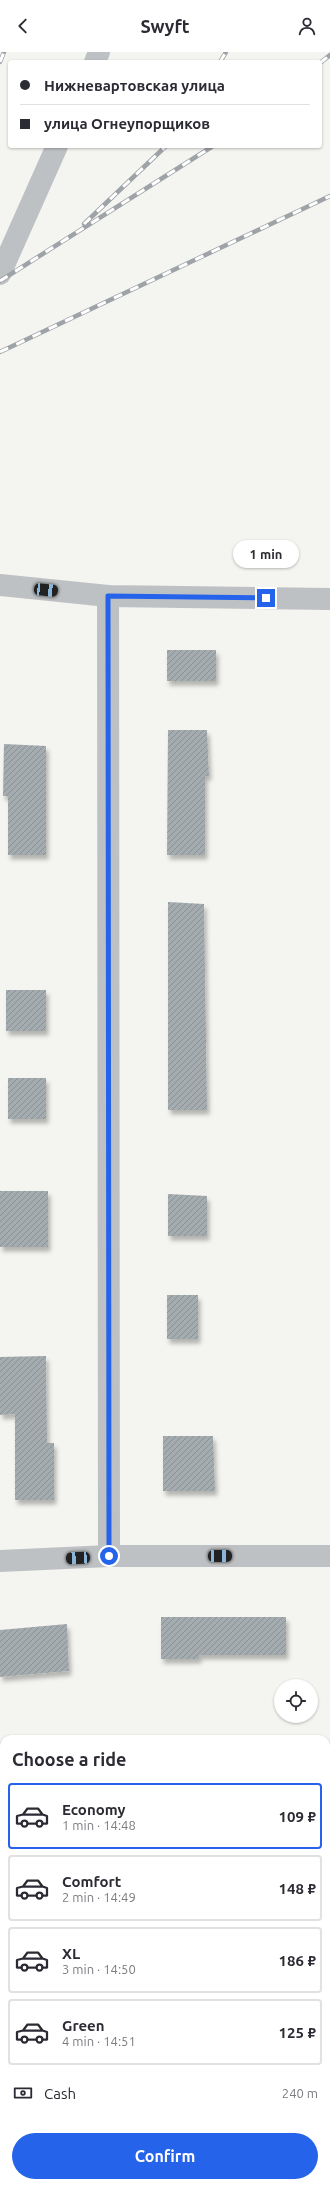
<!DOCTYPE html>
<html lang="en">
<head>
<meta charset="utf-8">
<style>
  body { margin:0; font-family:Ubuntu,sans-serif; background:#f7f7f7; color:#2b2b33; height:100vh; display:flex; flex-direction:column; font-size:15px; white-space:nowrap }
  * { box-sizing:border-box; margin:0 }
  p { font-size:13px; color:#7c7c81 }
  .icon { flex:none; width:22px; height:22px; fill:none; stroke:currentColor; stroke-width:2; stroke-linecap:round; stroke-linejoin:round }
  .map { position:relative; flex:1; overflow:hidden }
  .sheet { position:absolute; left:0px; top:1683px; width:330px; height:452px; display:flex; flex-direction:column; background:#fff; border-radius:12px 12px 0 0; box-shadow:0 1px 3px #0004 }
  .sheet>* { flex:none }
  .hud { position:absolute; left:8px; top:8px; width:314px; height:88px; border-radius:4px; box-shadow:0 1px 3px #0004; display:grid; align-content:center; height:88px; padding:0 12px; background:#fff }
  .tools { position:absolute; left:274px; top:1627px; display:grid; gap:8px }
  .tools a { display:grid; place-items:center; width:44px; height:44px; border-radius:50%; background:#fff; box-shadow:0 1px 3px #0004; font-size:20px }
  .end { position:absolute; width:18px; height:18px; margin:-9px; border:5px solid #2563eb; background:#fff; box-shadow:0 0 0 2px #fff }
  .from { border-radius:50% }
  .bubble { position:absolute; height:28px; border-radius:14px; background:#fff; box-shadow:0 1px 3px #0004; font-size:13px; font-weight:700; line-height:28px; text-align:center }
  .car { position:absolute; width:12px; height:24px; margin:-12px -6px; border-radius:5px; box-shadow:0 0 3px 1px #0007; background:linear-gradient(#222 24%,#8ab4d8 0 40%,#222 0 76%,#8ab4d8 0 86%,#222 0) }
  .hud b { display:flex; align-items:center; gap:14px; height:38px; font-size:15px }
  .hud b+b { border-top:1px solid #e1e1e2 }
  .hud i { width:10px; height:10px; background:#2b2b33 }
  ul { padding:0; list-style:none }
  li { display:flex; align-items:center; gap:12px; height:66px; margin:0 8px 6px; padding:0 4px; border:2px solid #e1e1e2; border-radius:4px }
  li div { flex:1 }
  li b { display:block; font-size:15px }
  li em { font-style:normal; font-weight:700 }
  li.selected { border-color:#2563eb }
  li>.icon { width:36px; height:36px; stroke-width:1.5 }
  h2 { padding:0 12px; font-size:18px; line-height:48px }
  .pay { display:flex; align-items:center; gap:10px; height:44px; padding:0 12px; font-size:15px }
  .pay p { margin-inline-start:auto }
  .button { display:flex; gap:8px; margin-top:auto; padding:8px 12px }
  .button a { flex:1; height:46px; border-radius:24px; background:#2563eb; color:#fff; font-size:16px; font-weight:700; line-height:46px; text-align:center }
  header { display:flex; justify-content:space-between; align-items:center; height:52px; padding:0 12px; background:#fff; font-size:18px; font-weight:700 }
  .map>svg:first-child { display:block }
  .building { fill:url(#building-hatch); filter:url(#shadow) }
  .lines { fill:none; stroke-linecap:round; stroke-linejoin:round }
  .minor { stroke:#bec1c3; stroke-width:22 }
  .tertiary { stroke:#bec1c3; stroke-width:22 }
  .rail-casing { stroke:#9ea3a7; stroke-width:4.5 }
  .rail { stroke:#fff; stroke-width:3; stroke-dasharray:9; stroke-linecap:butt }
  .route { stroke:#2563eb; stroke-width:5 }
</style>
</head>
<body>
<header><svg class="icon" aria-label="back" viewBox="0 0 24 24"><path d="M15 5l-7 7 7 7"/></svg>Swyft<svg class="icon" aria-label="person" viewBox="0 0 24 24"><circle cx="12" cy="8" r="4"/><path d="M4 21q1-7 8-7t8 7"/></svg></header>
<div class="map">
<svg width="330" height="2135" viewBox="0 0 330 2135">
  <defs>
    <pattern id="building-hatch" width="6" height="6" patternUnits="userSpaceOnUse"><rect width="6" height="6" fill="#a5acaf"/><path d="M-1 1l2-2M0 6l6-6M5 7l2-2" fill="none" stroke="#8a9194"/></pattern>
    <filter id="shadow"><feDropShadow dx="2.5" dy="4.5" stdDeviation="2" flood-color="#0004"/></filter>
  </defs>
  <rect width="100%" height="100%" fill="#f4f4f0"/>
  <!-- building -->
  <g class="building">
    <rect x="167" y="598" width="49" height="31"/>
    <path d="M 168,678 L 207,678 L 209,724 L 205,724 L 205,803 L 167,803 Z"/>
    <path d="M 4,692 L 46,694 L 46,803 L 8,803 L 8,744 L 3,744 Z"/>
    <path d="M 168,850 L 204,852 L 207,1058 L 168,1058 Z"/>
    <rect x="6" y="938" width="40" height="41"/>
    <rect x="8" y="1026" width="38" height="41"/>
    <rect x="0" y="1139" width="48" height="56"/>
    <path d="M 168,1142 L 207,1144 L 207,1184 L 168,1184 Z"/>
    <rect x="167" y="1243" width="31" height="44"/>
    <path d="M 46,1304 L 47,1391 L 54,1391 L 54,1448 L 15,1448 L 15,1362 L 0,1363 L 0,1305 Z"/>
    <path d="M 163,1384 L 213,1384 L 215,1439 L 163,1439 Z"/>
    <path d="M 161,1565 L 286,1565 L 286,1603 L 199,1603 L 199,1607 L 161,1607 Z"/>
    <path d="M 67,1572 L 69,1619 L 0,1625 L 0,1578 Z"/>
  </g>
  <g class="lines">
    <!-- minor -->
    <g class="minor">
      <path d="M 108,544 L 109,1504"/>
      <path d="M 0,1509 L 109,1504 L 330,1504"/>
      <path d="M 0,1958 L 4,1958"/>
      <path d="M 326,1958 L 330,1958"/>
      <path d="M 106,2135 L 107,2131"/>
    </g>
    <!-- tertiary -->
    <g class="tertiary">
      <path d="M 95,10 L 99,0"/>
      <path d="M 0,222 L 57,94"/>
      <path d="M 0,533 L 108,544 L 330,547"/>
    </g>
    <defs>
      <g id="rail">
        <path d="M 0,10 L 4,0"/>
        <path d="M 220,10 L 226,0"/>
        <path d="M 320,11 L 330,3"/>
        <path d="M 84,172 L 166,94"/>
        <path d="M 0,229 L 213,94"/>
        <path d="M 0,300 L 330,144"/>
      </g>
    </defs>
    <!-- rail casing -->
    <use href="#rail" class="rail-casing"/>
    <!-- rail -->
    <use href="#rail" class="rail"/>
  </g>
  <g class="lines">
    <!-- route -->
    <path class="route" d="M 109,1504 L 108,544 L 266,546"/>
  </g>
</svg>
<div class="tools">
<a><svg class="icon" aria-label="locate" viewBox="0 0 24 24"><circle cx="12" cy="12" r="6"/><path d="M12 2v4M12 18v4M2 12h4M18 12h4"/></svg></a>
</div>
<i class="end from" style="left:109px;top:1504px"></i>
<i class="end" style="left:266px;top:546px"></i>
<div class="bubble" style="left:233px;top:488px;width:66px">1 min</div>
<i class="car" style="left:46px;top:538px;rotate:96deg"></i>
<i class="car" style="left:220px;top:1504px;rotate:90deg"></i>
<i class="car" style="left:78px;top:1506px;rotate:267deg"></i>
<div class="hud">
<b><i class="from"></i>Нижневартовская улица</b>
<b><i></i>улица Огнеупорщиков</b>
</div>
<section class="sheet">
<h2>Choose a ride</h2>
<ul>
<li class="selected"><svg class="icon" aria-label="car" viewBox="0 0 24 24"><path d="M5 17H2v-5l4-1 3-4h7l3 4 3 1v5h-3M9 17h6M6 11h13"/><circle cx="7" cy="17" r="2"/><circle cx="17" cy="17" r="2"/></svg><div><b>Economy</b><p>1 min · 14:48</p></div><em>109 ₽</em></li>
<li><svg class="icon" aria-label="car" viewBox="0 0 24 24"><path d="M5 17H2v-5l4-1 3-4h7l3 4 3 1v5h-3M9 17h6M6 11h13"/><circle cx="7" cy="17" r="2"/><circle cx="17" cy="17" r="2"/></svg><div><b>Comfort</b><p>2 min · 14:49</p></div><em>148 ₽</em></li>
<li><svg class="icon" aria-label="car" viewBox="0 0 24 24"><path d="M5 17H2v-5l4-1 3-4h7l3 4 3 1v5h-3M9 17h6M6 11h13"/><circle cx="7" cy="17" r="2"/><circle cx="17" cy="17" r="2"/></svg><div><b>XL</b><p>3 min · 14:50</p></div><em>186 ₽</em></li>
<li><svg class="icon" aria-label="car" viewBox="0 0 24 24"><path d="M5 17H2v-5l4-1 3-4h7l3 4 3 1v5h-3M9 17h6M6 11h13"/><circle cx="7" cy="17" r="2"/><circle cx="17" cy="17" r="2"/></svg><div><b>Green</b><p>4 min · 14:51</p></div><em>125 ₽</em></li>
</ul>
<div class="pay"><svg class="icon" aria-label="cash" viewBox="0 0 24 24"><path d="M3 7h18v10H3z"/><circle cx="12" cy="12" r="2"/></svg>Cash<p>240 m</p></div>
<div class="button"><a>Confirm</a></div>
</section>
</div>
</body>
</html>
